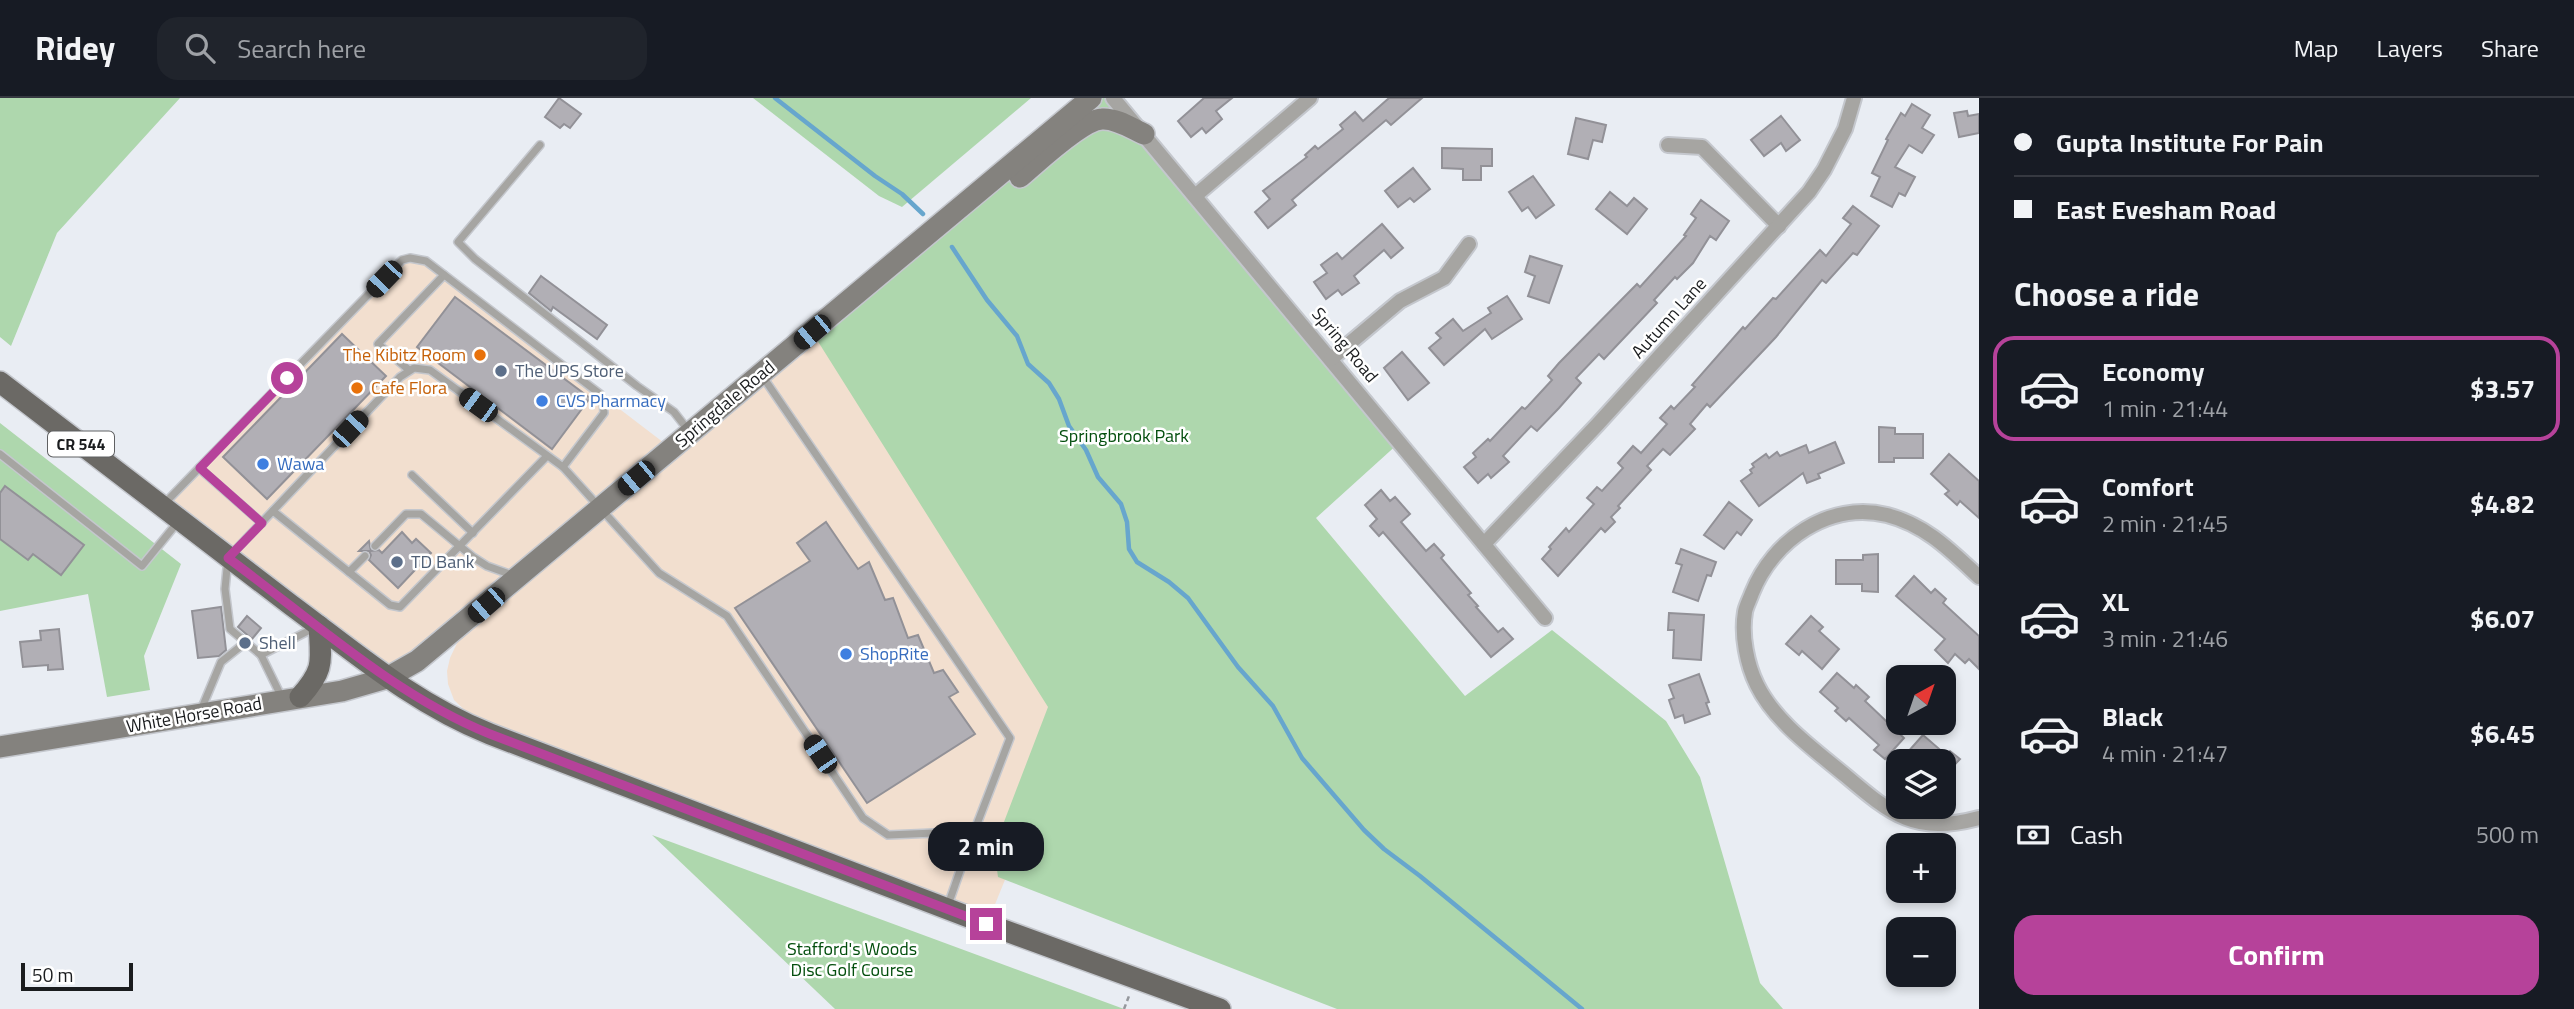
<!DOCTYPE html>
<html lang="en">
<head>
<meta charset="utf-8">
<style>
  body { margin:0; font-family:"Titillium Web",sans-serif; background:#20242c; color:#f1f3f6; height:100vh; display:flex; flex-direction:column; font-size:26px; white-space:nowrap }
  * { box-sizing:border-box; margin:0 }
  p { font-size:23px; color:#9ea1a6 }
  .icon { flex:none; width:38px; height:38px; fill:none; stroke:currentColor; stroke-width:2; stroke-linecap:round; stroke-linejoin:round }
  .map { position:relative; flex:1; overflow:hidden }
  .sheet { display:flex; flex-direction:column; background:#171b24; width:595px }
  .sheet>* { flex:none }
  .top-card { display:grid; align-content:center; height:154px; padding:0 35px; background:#171b24 }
  .needle { width:46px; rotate:40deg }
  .controls { position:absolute; left:1886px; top:567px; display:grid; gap:14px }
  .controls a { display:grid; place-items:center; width:70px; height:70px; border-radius:14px; background:#171b24; box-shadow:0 4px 10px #0003; font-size:35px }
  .scale { position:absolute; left:21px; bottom:18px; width:112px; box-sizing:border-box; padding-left:7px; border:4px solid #1a1c1e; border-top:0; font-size:19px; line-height:24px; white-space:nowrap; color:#1a1c1e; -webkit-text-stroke:5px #fff; paint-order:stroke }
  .end { position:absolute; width:32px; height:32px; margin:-16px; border:9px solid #b6429a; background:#fff; box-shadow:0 0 0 4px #fff }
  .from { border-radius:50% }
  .bubble { position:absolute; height:49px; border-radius:21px; background:#171b24; box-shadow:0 4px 10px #0003; font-size:23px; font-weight:700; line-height:49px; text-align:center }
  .car { position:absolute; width:21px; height:42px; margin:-21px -10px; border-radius:9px; box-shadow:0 0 5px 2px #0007; background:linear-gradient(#222 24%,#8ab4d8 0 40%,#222 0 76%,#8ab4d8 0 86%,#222 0) }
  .top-card b { display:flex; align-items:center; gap:24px; height:66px; font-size:26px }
  .top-card b+b { border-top:2px solid #363941 }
  .top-card i { width:18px; height:18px; background:#f1f3f6 }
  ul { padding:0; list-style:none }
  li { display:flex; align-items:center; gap:21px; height:105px; margin:0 14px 10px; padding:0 21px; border:4px solid transparent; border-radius:21px }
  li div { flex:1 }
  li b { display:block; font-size:26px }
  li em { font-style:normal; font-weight:700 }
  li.on { border-color:#b6429a }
  li>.icon { width:63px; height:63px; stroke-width:1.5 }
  h2 { padding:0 35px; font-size:32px; line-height:84px }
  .pay { display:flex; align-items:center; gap:18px; height:77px; padding:0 35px; font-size:26px }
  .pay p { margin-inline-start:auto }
  .button { display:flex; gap:14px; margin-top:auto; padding:14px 35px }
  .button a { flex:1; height:80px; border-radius:21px; background:#b6429a; color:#fff; font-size:28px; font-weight:700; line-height:80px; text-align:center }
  header { display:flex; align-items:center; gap:42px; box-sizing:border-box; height:98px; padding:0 35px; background:#171b24; border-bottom:2px solid #363941 }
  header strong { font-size:33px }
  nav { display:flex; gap:38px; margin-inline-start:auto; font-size:24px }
  .search { width:490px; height:63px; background:#20242c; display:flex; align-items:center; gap:18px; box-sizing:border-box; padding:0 24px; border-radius:21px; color:#9ea1a6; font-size:26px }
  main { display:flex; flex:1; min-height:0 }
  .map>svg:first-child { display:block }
  .commercial { fill:#f2dfcf }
  .green { fill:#aed7ad }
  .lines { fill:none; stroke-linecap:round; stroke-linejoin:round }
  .stream { stroke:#67a6cd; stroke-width:4.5 }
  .building { fill:#b1afb5; stroke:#929197; stroke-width:2 }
  .service-casing { stroke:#c4c7cd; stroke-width:10 }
  .minor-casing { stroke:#c4c7cd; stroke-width:18 }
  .secondary-casing { stroke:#c4c7cd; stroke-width:24 }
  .primary-casing { stroke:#c4c7cd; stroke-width:24 }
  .path { stroke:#95989d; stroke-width:2.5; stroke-dasharray:5 3.5; stroke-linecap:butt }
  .service { stroke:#a6a5a2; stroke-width:7 }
  .minor { stroke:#a6a5a2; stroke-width:14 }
  .secondary { stroke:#84827e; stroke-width:21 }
  .primary { stroke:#6b6965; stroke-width:21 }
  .route { stroke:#b6429a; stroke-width:9 }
  .food-dot { fill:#e8710a; stroke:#fff; stroke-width:2.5 }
  .service-dot { fill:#5c6f8a; stroke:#fff; stroke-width:2.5 }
  .shop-dot { fill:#3f7fe0; stroke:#fff; stroke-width:2.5 }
  .labels { text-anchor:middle; stroke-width:5; stroke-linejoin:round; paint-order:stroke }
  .shield { fill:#fff; stroke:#5f6062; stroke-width:2 }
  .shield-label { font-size:16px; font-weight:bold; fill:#1a1c1e }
  .street-label { font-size:18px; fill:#1a1c1e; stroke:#fff }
  .food-label { font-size:18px; fill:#c56008; stroke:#fff; text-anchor:end }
  .service-label { font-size:18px; fill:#4e5e75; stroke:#fff; text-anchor:start }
  .shop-label { font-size:18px; fill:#366cbe; stroke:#fff; text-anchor:start }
  .park-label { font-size:18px; fill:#034e0d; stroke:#fff }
</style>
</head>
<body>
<header>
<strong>Ridey</strong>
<div class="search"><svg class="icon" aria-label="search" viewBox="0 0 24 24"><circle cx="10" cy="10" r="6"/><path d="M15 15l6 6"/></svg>Search here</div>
<nav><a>Map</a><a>Layers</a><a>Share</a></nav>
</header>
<main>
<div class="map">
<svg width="1979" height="911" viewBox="0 0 1979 911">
  <rect width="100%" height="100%" fill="#e9edf3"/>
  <!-- commercial -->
  <path class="commercial" d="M 402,162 L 426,163 L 672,351 L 812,234 L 1072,617 L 987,826 L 490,636 L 454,602 L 448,586 L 447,573 L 450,560 L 467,524 L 387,580 L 162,408 Z"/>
  <!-- green -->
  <g class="green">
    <path d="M 0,0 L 180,0 L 57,135 L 11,248 L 0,239 Z"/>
    <path d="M 753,0 L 1031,0 L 902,109 L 879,98 Z"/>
    <path d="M 1091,0 L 1113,0 L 1400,344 L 1316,420 L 1465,598 L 1552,532 L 1666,623 L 1700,679 L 1760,885 L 1783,911 L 1337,911 L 998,779 L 994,750 L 1048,609 L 812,234 Z"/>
    <path d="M 0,325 L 181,466 L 144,558 L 150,592 L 107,599 L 88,496 L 0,513 Z"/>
    <path d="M 652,737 L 1124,911 L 835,911 Z"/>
  </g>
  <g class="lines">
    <!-- stream -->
    <g class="stream">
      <path d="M 775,0 L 875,78 L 902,96 L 923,116"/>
      <path d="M 952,149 L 987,202 L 1017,238 L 1028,266 L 1049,285 L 1059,301 L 1069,328 L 1086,352 L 1098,379 L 1121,406 L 1127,424 L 1129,451 L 1137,464 L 1169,484 L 1188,500 L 1238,569 L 1273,608 L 1302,660 L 1364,732 L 1384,751 L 1420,778 L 1582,911"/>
    </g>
  </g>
  <!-- building -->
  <g class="building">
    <path d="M 559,0 L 581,16 L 570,30 L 564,26 L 560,30 L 545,19 Z"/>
    <path d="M 1204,0 L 1232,0 L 1216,13 L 1222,21 L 1206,35 L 1202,30 L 1191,39 L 1178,23 Z"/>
    <path d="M 1389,0 L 1422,0 L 1391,27 L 1386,22 L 1292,102 L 1296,107 L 1268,130 L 1255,114 L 1270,101 L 1263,93 L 1307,59 L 1305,57 L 1315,48 L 1318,51 L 1343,31 L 1340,27 L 1355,14 L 1363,23 Z"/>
    <path d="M 1912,6 L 1930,17 L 1922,30 L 1934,37 L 1922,55 L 1909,47 L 1895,69 L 1915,79 L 1905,98 L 1899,95 L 1892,109 L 1871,98 L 1880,79 L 1872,75 L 1888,42 L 1886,41 L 1901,15 L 1905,18 Z"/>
    <path d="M 1967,13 L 1968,18 L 1979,16 L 1979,35 L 1959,39 L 1954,15 Z"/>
    <path d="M 1781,18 L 1800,42 L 1786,53 L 1781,45 L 1764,58 L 1751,42 Z"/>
    <path d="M 1576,20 L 1606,27 L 1602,44 L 1593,42 L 1588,61 L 1568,56 Z"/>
    <path d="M 1442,50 L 1492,51 L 1492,68 L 1481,68 L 1481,82 L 1463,82 L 1463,71 L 1442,70 Z"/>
    <path d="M 1413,70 L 1430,91 L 1414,104 L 1410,100 L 1398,109 L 1385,93 Z"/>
    <path d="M 1533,78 L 1554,107 L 1536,120 L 1528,109 L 1522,113 L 1509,94 Z"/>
    <path d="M 1610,94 L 1627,108 L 1634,100 L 1647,111 L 1627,136 L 1596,111 Z"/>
    <path d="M 1701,102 L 1729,123 L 1716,142 L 1710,138 L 1693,165 L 1677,181 L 1675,179 L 1654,202 L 1657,205 L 1604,261 L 1599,256 L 1576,280 L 1581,285 L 1559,310 L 1537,333 L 1531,328 L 1503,358 L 1509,364 L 1491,380 L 1488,376 L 1478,385 L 1464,369 L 1476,359 L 1473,355 L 1488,341 L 1490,343 L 1522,309 L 1525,311 L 1528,308 L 1552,282 L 1548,278 L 1559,265 L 1637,186 L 1640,189 L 1686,138 L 1684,137 L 1696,120 L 1691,116 Z"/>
    <path d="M 1853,108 L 1879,128 L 1857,157 L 1853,155 L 1826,185 L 1822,182 L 1776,239 L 1710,309 L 1707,306 L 1690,326 L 1695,331 L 1670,357 L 1663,351 L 1647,368 L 1651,372 L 1618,408 L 1620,410 L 1611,419 L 1615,424 L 1605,434 L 1601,430 L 1558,478 L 1542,461 L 1551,451 L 1549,449 L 1566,430 L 1569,434 L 1594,406 L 1587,400 L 1597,389 L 1602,393 L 1623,370 L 1618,365 L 1633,348 L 1641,355 L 1667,326 L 1660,320 L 1671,308 L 1674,311 L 1695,289 L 1692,287 L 1743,229 L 1745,231 L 1773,200 L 1776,201 L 1820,152 L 1826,158 L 1851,126 L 1843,120 Z"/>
    <path d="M 1382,126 L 1403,150 L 1391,160 L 1384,152 L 1354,178 L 1359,185 L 1342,197 L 1338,192 L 1326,201 L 1314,184 L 1327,175 L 1321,167 L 1337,155 L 1342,161 Z"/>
    <path d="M 1530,158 L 1562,168 L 1549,205 L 1528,198 L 1535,178 L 1525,174 Z"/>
    <path d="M 541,178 L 607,227 L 597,241 L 553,209 L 551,213 L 529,195 Z"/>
    <path d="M 1507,198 L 1522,221 L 1492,241 L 1485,231 L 1444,267 L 1429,250 L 1441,240 L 1436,235 L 1453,221 L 1463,233 L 1491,215 L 1488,210 Z"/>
    <path d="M 455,199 L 590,300 L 552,351 L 417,249 Z"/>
    <path d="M 342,236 L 386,278 L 267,401 L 223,359 Z"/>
    <path d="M 1402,254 L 1429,285 L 1408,302 L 1384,270 Z"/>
    <path d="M 1879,329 L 1895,330 L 1895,336 L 1923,336 L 1923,360 L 1894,360 L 1894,364 L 1879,364 Z"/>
    <path d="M 1835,344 L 1844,365 L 1818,376 L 1820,380 L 1807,385 L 1803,375 L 1759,408 L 1741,383 L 1752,375 L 1750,372 L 1754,369 L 1752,366 L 1766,356 L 1769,360 L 1777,354 L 1780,358 L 1806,347 L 1809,355 Z"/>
    <path d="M 1949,356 L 1979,383 L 1979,420 L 1960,403 L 1957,407 L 1945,396 L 1949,393 L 1931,376 Z"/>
    <path d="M 5,388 L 84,447 L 61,477 L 33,456 L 28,462 L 0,441 L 0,395 Z"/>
    <path d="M 1381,392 L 1390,403 L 1395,399 L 1410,416 L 1401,424 L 1426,453 L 1434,446 L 1444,457 L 1441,460 L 1471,495 L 1468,497 L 1478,508 L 1476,509 L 1498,534 L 1503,530 L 1513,541 L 1491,559 L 1383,434 L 1379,438 L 1370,428 L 1377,421 L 1365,407 Z"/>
    <path d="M 1729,404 L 1752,422 L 1741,437 L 1737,434 L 1724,451 L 1704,437 Z"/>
    <path d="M 826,424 L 858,471 L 869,464 L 885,502 L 893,500 L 908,540 L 918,537 L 934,575 L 943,572 L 958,594 L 949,599 L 975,636 L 867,705 L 735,510 L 810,463 L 797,445 Z"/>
    <path d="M 402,434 L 412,445 L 416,441 L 431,455 L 398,490 L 369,462 L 371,457 L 369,453 L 359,453 L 369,443 L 371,453 L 379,452 L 382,455 Z"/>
    <path d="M 1681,451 L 1716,464 L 1711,478 L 1707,477 L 1698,503 L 1673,494 L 1682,467 L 1676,465 Z"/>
    <path d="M 1878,456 L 1878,494 L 1862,493 L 1862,486 L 1836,486 L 1836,462 L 1863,462 L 1863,457 Z"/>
    <path d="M 1914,478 L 1931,495 L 1935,491 L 1946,501 L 1943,505 L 1979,538 L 1979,571 L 1969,561 L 1965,565 L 1955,556 L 1948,565 L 1935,552 L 1945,541 L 1896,498 Z"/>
    <path d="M 221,509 L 226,552 L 219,558 L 198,560 L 192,513 Z"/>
    <path d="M 1669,515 L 1704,517 L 1701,562 L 1673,560 L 1674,532 L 1668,532 Z"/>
    <path d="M 247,518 L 261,530 L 252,541 L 238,529 Z"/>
    <path d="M 1811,518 L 1823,529 L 1819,533 L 1839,551 L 1822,571 L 1802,553 L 1799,557 L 1786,546 Z"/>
    <path d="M 59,531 L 63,571 L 48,572 L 48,567 L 23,569 L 20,544 L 41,542 L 40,533 Z"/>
    <path d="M 1837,575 L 1854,590 L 1856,587 L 1869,599 L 1865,603 L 1904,640 L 1885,661 L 1874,652 L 1879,647 L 1849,620 L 1846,623 L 1835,613 L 1838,610 L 1820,594 Z"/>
    <path d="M 1699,576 L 1709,604 L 1706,605 L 1710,616 L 1685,625 L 1683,617 L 1675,620 L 1669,602 L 1674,600 L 1669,587 Z"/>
    <path d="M 1923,637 L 1946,657 L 1950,653 L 1960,661 L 1944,678 L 1944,663 L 1916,663 L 1907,655 Z"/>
  </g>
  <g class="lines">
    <defs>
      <g id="service">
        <path d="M 540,47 L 458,144 L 475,161 L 637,288 L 674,314 L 688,332"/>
        <path d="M 409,272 L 378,246 L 444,177"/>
        <path d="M 763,279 L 1010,640 L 969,747"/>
        <path d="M 0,356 L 142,468 L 177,425"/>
        <path d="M 199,370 L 262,425"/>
        <path d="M 412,377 L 473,435"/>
        <path d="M 165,405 L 402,162 L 410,160 L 426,163 L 600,296 L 603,302 L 604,315 L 563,369"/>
        <path d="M 273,413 L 390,507 L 400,509 L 547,358"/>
        <path d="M 375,448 L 406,416 L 421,416 L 473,459 L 487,468 L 512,477"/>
        <path d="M 349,474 L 365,458"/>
        <path d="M 314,530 L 261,557 L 230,531 L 225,491 L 228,460 L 400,279 L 414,270 L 430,272 L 563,369 L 659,475 L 727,518 L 863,720 L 888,737 L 934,735 L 969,747 L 947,810"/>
        <path d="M 261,557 L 282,600"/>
        <path d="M 201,612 L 221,564 L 246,544"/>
      </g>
      <g id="minor">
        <path d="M 1113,0 L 1545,520"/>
        <path d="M 1668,47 L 1702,49 L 1779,128"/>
        <path d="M 1195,98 L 1310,0"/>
        <path d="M 1331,261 L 1400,203 L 1444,180 L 1469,146"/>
        <path d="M 1484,446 L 1597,327 L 1809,94 L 1824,72 L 1845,31 L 1854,0"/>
        <path d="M 1979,479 C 1951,453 1926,427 1887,417 C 1829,403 1773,442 1752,495 C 1750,501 1746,508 1745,514 C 1741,537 1747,567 1757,587 C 1775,624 1815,652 1846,678 C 1892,717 1916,737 1979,720"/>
      </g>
      <g id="secondary">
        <path d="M 1020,79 C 1037,65 1081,22 1102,21 C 1116,20 1131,30 1144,36"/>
        <path d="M 0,649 L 342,593 L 387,580 L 417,563 L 1091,0"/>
      </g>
      <g id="primary">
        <path d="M 0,284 C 97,358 193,433 291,507 C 356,555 413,605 490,636 L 987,826 L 1220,911"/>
        <path d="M 300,599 C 325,571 321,564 319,528"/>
      </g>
    </defs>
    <!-- service casing -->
    <use href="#service" class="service-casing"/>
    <!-- minor casing -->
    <use href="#minor" class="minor-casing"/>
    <!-- secondary casing -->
    <use href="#secondary" class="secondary-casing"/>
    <!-- primary casing -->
    <use href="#primary" class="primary-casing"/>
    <!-- path -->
    <path class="path" d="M 1124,911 L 1129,898"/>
    <!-- service -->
    <use href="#service" class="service"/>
    <!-- minor -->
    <use href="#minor" class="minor"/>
    <!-- secondary -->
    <use href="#secondary" class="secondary"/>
    <!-- primary -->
    <use href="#primary" class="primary"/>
  </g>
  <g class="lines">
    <!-- route -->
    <path class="route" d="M 287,280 L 200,370 L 262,425 L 228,460 C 311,521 395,598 490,636 L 986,826"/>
  </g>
  <!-- markers -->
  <g class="food-dot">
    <circle cx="480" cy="257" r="7"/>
    <circle cx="357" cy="290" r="7"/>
  </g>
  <g class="service-dot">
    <circle cx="501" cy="273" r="7"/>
    <circle cx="397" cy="464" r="7"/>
    <circle cx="245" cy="545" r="7"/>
  </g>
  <g class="shop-dot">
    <circle cx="542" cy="303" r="7"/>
    <circle cx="263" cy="366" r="7"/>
    <circle cx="846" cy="556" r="7"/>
  </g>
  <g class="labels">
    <!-- shield labels -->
    <rect class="shield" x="48" y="333.5" width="66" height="25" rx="5"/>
    <g class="shield-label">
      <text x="81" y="352">CR 544</text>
    </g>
    <!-- street labels -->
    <g class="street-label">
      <text transform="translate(1669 220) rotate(-48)" y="6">Autumn Lane</text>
      <text transform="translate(1345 247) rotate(50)" y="6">Spring Road</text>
      <text transform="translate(725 306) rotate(-40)" y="6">Springdale Road</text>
      <text transform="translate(194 617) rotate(-10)" y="6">White Horse Road</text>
    </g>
    <!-- food labels -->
    <g class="food-label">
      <text x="466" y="263">The Kibitz Room</text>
      <text x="371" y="296" text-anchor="start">Cafe Flora</text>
    </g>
    <!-- service labels -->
    <g class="service-label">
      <text x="515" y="279">The UPS Store</text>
      <text x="411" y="470">TD Bank</text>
      <text x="259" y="551">Shell</text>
    </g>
    <!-- shop labels -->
    <g class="shop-label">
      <text x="556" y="309">CVS Pharmacy</text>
      <text x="277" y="372">Wawa</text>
      <text x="860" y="562">ShopRite</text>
    </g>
    <!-- park labels -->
    <g class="park-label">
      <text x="1124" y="344">Springbrook Park</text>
      <text x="852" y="857">Stafford's Woods<tspan x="852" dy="21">Disc Golf Course</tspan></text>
    </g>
  </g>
</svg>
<div class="controls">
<a><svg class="needle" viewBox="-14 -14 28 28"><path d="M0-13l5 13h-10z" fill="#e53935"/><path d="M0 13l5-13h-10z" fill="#9ea1a6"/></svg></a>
<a><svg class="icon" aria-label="layers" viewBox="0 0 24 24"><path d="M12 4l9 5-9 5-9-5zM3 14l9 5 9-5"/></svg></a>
<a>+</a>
<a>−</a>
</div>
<div class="scale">50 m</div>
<i class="end from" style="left:287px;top:280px"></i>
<i class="end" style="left:986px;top:826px"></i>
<div class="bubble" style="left:928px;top:724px;width:116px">2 min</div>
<i class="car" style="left:384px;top:181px;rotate:224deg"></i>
<i class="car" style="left:812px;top:234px;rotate:230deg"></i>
<i class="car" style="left:478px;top:307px;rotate:306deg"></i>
<i class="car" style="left:350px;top:331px;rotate:43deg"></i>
<i class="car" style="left:636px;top:380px;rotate:230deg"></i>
<i class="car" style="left:486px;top:507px;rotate:229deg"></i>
<i class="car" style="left:820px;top:656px;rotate:326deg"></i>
</div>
<section class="sheet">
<div class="top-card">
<b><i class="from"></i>Gupta Institute For Pain</b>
<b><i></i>East Evesham Road</b>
</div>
<h2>Choose a ride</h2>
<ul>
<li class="on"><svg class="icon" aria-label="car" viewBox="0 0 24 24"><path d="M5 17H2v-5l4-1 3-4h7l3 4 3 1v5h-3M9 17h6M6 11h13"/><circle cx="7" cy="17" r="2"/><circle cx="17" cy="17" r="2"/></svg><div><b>Economy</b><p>1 min · 21:44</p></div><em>$3.57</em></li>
<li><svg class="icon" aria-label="car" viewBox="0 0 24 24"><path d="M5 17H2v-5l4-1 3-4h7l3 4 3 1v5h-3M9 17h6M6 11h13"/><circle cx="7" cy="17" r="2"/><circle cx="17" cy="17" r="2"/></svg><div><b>Comfort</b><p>2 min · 21:45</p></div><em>$4.82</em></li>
<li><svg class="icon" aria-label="car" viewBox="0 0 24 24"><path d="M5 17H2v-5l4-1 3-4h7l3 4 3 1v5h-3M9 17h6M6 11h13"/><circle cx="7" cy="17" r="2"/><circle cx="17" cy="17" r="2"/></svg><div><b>XL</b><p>3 min · 21:46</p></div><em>$6.07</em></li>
<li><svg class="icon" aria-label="car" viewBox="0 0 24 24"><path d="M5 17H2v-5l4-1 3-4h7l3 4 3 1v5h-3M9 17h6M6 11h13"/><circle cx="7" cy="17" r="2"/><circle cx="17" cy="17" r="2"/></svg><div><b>Black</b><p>4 min · 21:47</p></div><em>$6.45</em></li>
</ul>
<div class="pay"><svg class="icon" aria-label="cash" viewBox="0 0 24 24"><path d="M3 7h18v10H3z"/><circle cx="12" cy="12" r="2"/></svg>Cash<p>500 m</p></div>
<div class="button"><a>Confirm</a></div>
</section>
</main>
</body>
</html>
